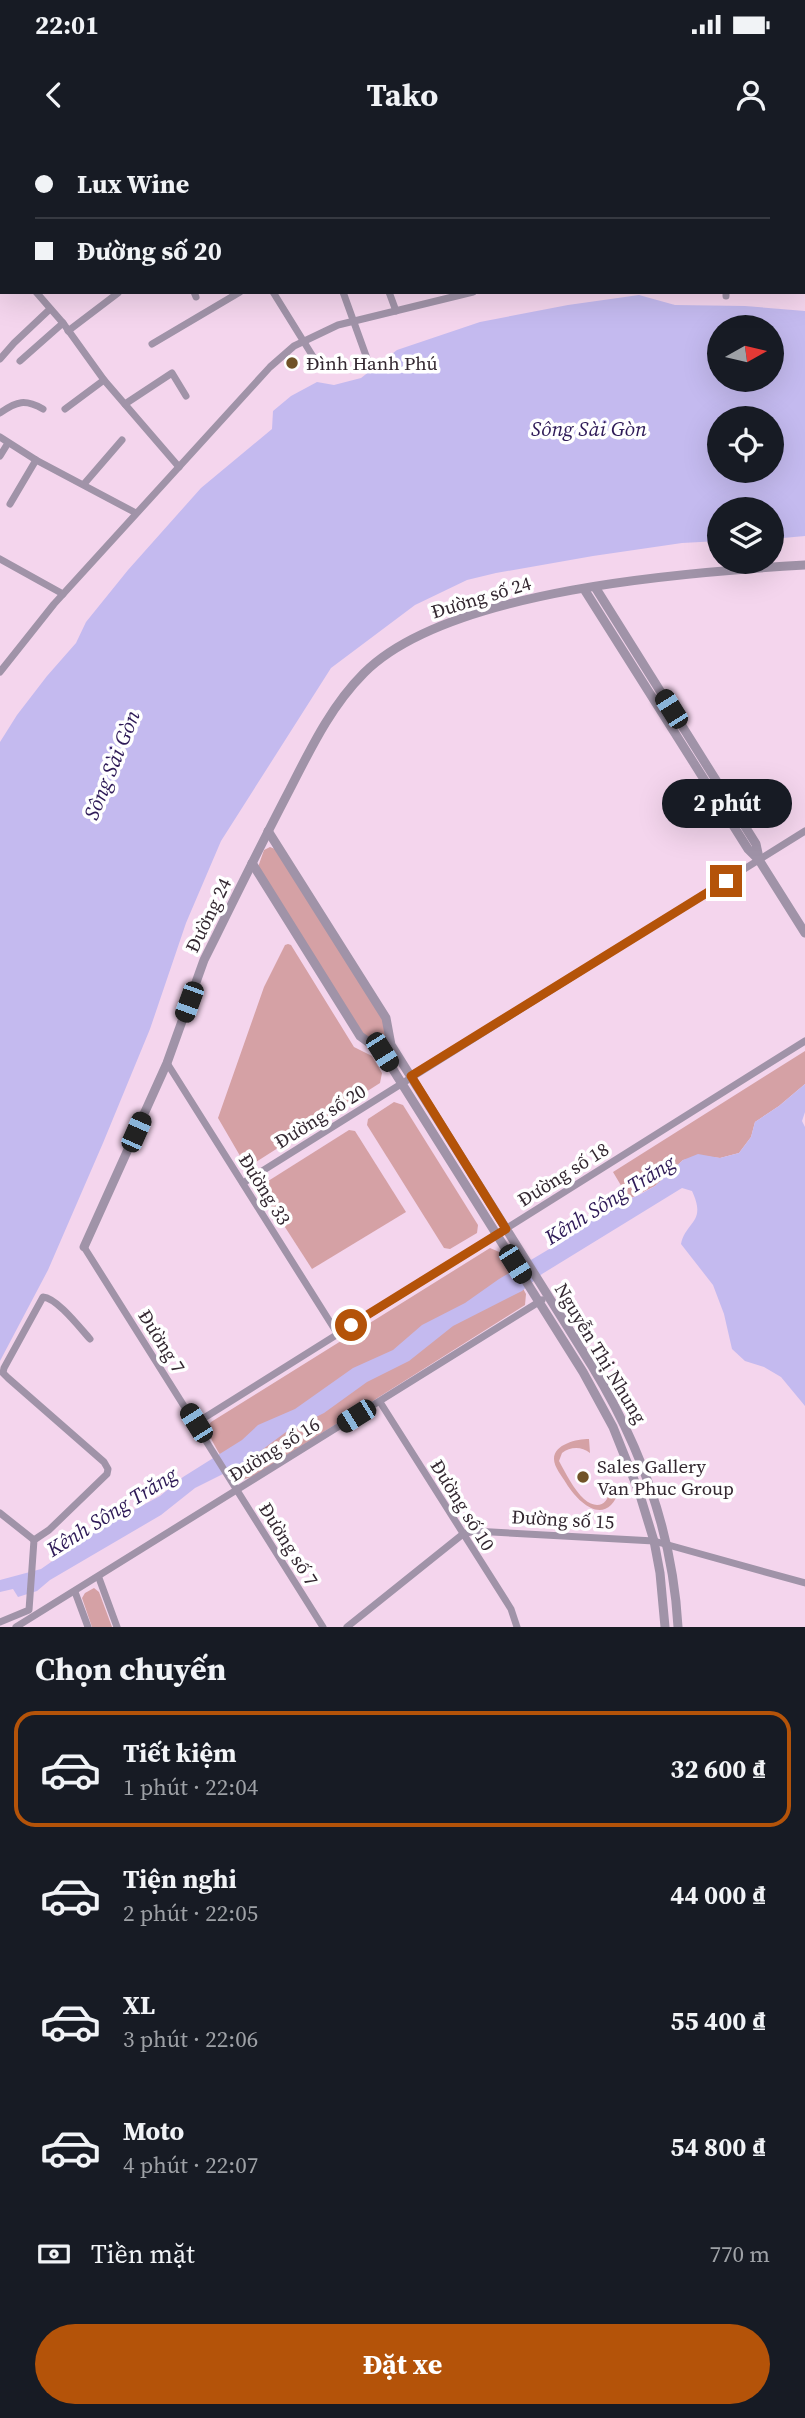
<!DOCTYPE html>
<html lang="vi">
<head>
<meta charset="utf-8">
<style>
  body { margin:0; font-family:"Source Serif 4",serif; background:#20242c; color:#f1f3f6; height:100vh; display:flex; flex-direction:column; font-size:26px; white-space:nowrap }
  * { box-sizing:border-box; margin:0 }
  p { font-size:23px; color:#9ea1a6 }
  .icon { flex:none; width:38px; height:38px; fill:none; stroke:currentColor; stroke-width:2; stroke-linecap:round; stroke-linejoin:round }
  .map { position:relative; height:1487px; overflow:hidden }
  .side { display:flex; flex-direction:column; background:#171b24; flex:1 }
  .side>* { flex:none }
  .top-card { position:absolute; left:0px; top:0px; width:805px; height:154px; box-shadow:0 7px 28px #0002; display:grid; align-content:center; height:154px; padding:0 35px; background:#171b24 }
  .needle { width:46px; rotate:82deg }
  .controls { position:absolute; left:707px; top:175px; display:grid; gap:14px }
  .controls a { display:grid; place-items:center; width:77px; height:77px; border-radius:50%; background:#171b24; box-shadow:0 7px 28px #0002; font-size:35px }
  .end { position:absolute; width:32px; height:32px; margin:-16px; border:9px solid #b45309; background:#fff; box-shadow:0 0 0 4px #fff }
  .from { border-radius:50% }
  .bubble { position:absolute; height:49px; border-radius:24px; background:#171b24; box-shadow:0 7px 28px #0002; font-size:23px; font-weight:700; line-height:49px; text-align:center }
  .car { position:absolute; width:21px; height:42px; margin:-21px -10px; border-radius:9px; box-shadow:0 0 5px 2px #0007; background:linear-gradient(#222 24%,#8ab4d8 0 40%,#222 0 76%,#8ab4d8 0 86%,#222 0) }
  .top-card b { display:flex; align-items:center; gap:24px; height:66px; font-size:26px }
  .top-card b+b { border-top:2px solid #363941 }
  .top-card i { width:18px; height:18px; background:#f1f3f6 }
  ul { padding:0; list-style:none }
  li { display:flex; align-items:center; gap:21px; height:116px; margin:0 14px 10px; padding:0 21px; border:4px solid transparent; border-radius:21px }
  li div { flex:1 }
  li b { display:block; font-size:26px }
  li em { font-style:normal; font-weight:700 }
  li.selected { border-color:#b45309 }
  li>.icon { width:63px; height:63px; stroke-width:1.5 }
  h2 { padding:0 35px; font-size:32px; line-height:84px }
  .pay { display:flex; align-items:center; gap:18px; height:77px; padding:0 35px; font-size:26px }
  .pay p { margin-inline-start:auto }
  .primary-button { display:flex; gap:14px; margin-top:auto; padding:14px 35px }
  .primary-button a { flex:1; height:80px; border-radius:42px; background:#b45309; color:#fff; font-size:28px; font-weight:700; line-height:80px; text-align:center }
  .status { display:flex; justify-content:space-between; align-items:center; height:49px; padding:0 35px; background:#171b24; direction:ltr }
  .status svg { height:19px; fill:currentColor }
  header { display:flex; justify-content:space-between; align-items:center; height:91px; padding:0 35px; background:#171b24; font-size:32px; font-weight:700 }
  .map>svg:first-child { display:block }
  .green { fill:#d5a1a5 }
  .water { fill:#c4baef; fill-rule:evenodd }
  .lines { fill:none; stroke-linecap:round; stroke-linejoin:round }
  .minor { stroke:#a093a8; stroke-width:7 }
  .tertiary { stroke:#a093a8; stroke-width:9 }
  .secondary { stroke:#826e8d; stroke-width:10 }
  .route { stroke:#b45309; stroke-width:9 }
  .poi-dot { fill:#715328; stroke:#fff; stroke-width:2.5 }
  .labels { text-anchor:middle; stroke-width:7; stroke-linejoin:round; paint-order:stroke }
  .poi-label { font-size:19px; fill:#332730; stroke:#fff; text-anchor:start }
  .street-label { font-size:19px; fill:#332730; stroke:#fff }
  .water-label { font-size:21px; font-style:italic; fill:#2e1a57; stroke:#fff }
</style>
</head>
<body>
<div class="status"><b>22:01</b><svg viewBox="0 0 49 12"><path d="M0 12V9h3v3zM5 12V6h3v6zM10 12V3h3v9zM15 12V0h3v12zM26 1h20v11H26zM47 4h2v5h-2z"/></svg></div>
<header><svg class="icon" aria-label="back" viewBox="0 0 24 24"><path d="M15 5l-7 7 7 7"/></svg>Tako<svg class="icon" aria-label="person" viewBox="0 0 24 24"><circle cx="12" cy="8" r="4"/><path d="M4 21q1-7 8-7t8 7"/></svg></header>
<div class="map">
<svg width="805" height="1487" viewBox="0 0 805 1487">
  <rect width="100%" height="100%" fill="#f4d5ed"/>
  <!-- green -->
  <g class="green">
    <path d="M 270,707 L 275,709 L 383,880 L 386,903 L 394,920 L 392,919 L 383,907 L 364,895 L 258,727 L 264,710 Z"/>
    <path d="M 288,804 L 291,805 L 354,907 L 372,916 L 382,933 L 380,943 L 253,1024 L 243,1021 L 218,978 L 264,847 L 285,805 Z"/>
    <path d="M 805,911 L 805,944 L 779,966 L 755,982 L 751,997 L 739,1013 L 720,1018 L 704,1016 L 683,1020 L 655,1046 L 629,1059 L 613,1032 Z"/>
    <path d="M 394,962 L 403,965 L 478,1085 L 477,1093 L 450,1109 L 444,1108 L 367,985 L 368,979 Z"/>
    <path d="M 349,990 L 355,991 L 406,1072 L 312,1129 L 263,1053 L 265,1043 Z"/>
    <path d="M 490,1108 L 504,1114 L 526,1154 L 525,1165 L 252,1337 L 241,1340 C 232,1335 212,1304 209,1293 C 207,1287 208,1287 211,1282 Z"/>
    <path d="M 589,1299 L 590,1313 C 581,1306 570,1307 562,1313 L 559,1321 C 565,1332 574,1350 584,1359 C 600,1373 614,1360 607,1341 L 620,1348 C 608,1387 581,1367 566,1343 C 562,1336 554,1327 554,1319 C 554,1304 577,1299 589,1299 Z"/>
    <path d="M 94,1448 L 99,1452 L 112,1487 L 92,1487 L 82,1458 L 85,1453 Z"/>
  </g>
  <!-- water -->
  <g class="water">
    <path d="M 639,155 L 675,165 L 745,166 L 805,171 L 805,396 L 772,399 L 772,369 L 719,369 L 719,401 L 682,403 L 593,416 L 496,433 L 467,440 L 415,465 L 331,528 L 221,701 L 186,783 L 150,889 L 103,1003 L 48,1130 L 0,1221 L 0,602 L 17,575 L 47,536 L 76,503 L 86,482 L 128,430 L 201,348 L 272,289 L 273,271 L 291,256 L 317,242 L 334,245 L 361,238 L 397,210 L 480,182 L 568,165 ZM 719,187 L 772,187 L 772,240 L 719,240 ZM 719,278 L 772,278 L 772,331 L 719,331 Z"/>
    <path d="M 805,944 L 805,972 L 802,981 L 805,987 L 805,1266 L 781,1237 L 764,1227 L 745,1221 L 732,1209 L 724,1174 L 713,1145 L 681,1104 C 686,1081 707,1083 692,1051 L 682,1048 L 542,1134 L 522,1151 L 453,1186 L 409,1221 L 367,1242 L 324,1273 L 286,1292 L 243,1324 L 195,1348 L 161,1375 L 50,1440 L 37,1451 L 18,1457 L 13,1449 L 0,1452 L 0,1440 L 41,1429 L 100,1388 L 160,1356 L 183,1337 L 242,1300 L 258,1285 L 295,1269 L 353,1228 L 393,1210 L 422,1185 L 465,1163 L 499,1139 L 556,1105 L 595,1073 L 639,1055 L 655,1046 L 683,1020 L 698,1014 L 720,1018 L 739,1013 L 751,997 L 755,982 L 779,966 Z"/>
  </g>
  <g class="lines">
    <!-- minor -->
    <g class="minor">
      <path d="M 62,0 L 63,2"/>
      <path d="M 226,0 L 227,2"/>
      <path d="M 259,0 L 260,2"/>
      <path d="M 365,0 L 365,2"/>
      <path d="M 561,0 L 562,2"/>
      <path d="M 658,0 L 658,2"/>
      <path d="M 791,2 L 791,0"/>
      <path d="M 0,47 L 2,46"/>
      <path d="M 803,53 L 805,53"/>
      <path d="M 803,94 L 805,94"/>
      <path d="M 0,113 L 2,114"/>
      <path d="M 36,152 L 63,183 L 104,240 L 179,327"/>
      <path d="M 194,152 L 196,157"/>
      <path d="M 273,152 L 317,223"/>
      <path d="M 343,152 L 369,224"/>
      <path d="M 389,152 L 396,171"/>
      <path d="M 726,152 L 726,156"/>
      <path d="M 68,191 L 118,153"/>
      <path d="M 152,204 L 240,152"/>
      <path d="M 0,219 L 14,203 L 50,169"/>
      <path d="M 20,221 L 63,183"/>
      <path d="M 125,264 L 172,233 L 186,256"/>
      <path d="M 65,269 L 104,240"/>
      <path d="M 0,273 C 17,261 25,259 43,269"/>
      <path d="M 0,297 L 36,320 L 136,373"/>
      <path d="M 0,316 L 8,303"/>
      <path d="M 84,344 L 122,300"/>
      <path d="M 10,364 L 36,320"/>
      <path d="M 0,419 L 63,454"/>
      <path d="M 0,532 L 54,464 L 270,227 L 294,206 L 338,185 L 473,152"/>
      <path d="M 167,923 L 337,1193"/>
      <path d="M 243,1043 L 805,691"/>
      <path d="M 84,1107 L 323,1487"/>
      <path d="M 380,1262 L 511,1469 L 517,1487"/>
      <path d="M 196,1283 L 805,901"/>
      <path d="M 0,1373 L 34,1400"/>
      <path d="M 99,1438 L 117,1487"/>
      <path d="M 75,1452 L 88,1487"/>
      <path d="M 0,1482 L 29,1470 L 34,1400 L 49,1390 L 107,1334 L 108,1329 L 104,1322 L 8,1238 L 3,1233 L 4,1228 L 43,1157 C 57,1158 80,1188 90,1199"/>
      <path d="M 16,1487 L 542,1160"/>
      <path d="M 347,1487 L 463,1394 L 474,1391 L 654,1401 L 805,1443"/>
    </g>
    <!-- tertiary -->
    <g class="tertiary">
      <path d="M 595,447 L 756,704 L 759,718"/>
      <path d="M 584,449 L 748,709 L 759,720 L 805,793"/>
      <path d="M 268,691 L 386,878 L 391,905 L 592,1226 C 640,1305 673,1394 678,1487"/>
      <path d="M 252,723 L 360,896 L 382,912 L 583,1232 L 613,1287 L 639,1352 L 654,1401 L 660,1433 L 665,1487"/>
      <path d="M 84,1107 L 167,923 L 204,820 L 216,796 C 240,747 265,697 290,649 C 311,608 331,566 364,533 C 448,449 688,432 805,425"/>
    </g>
    <!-- secondary -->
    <g class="secondary">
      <path d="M 181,2 L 184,0"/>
      <path d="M 0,135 L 2,133"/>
    </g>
  </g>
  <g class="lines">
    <!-- route -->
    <path class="route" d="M 351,1185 L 506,1089 L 411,936 L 726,741"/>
  </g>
  <!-- markers -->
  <g class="poi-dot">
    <circle cx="292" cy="223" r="7"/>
    <circle cx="583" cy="1337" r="7"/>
  </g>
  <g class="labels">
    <!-- poi labels -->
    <g class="poi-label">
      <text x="306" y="230">Đình Hanh Phú</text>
      <text x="597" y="1333">Sales Gallery<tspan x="597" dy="22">Van Phuc Group</tspan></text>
    </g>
    <!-- street labels -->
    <g class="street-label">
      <text transform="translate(481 457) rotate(-17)" y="7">Đường số 24</text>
      <text transform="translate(208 775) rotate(-64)" y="7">Đường 24</text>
      <text transform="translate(320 976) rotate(-32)" y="7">Đường số 20</text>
      <text transform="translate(563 1034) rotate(-32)" y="7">Đường số 18</text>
      <text transform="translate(265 1049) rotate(58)" y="7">Đường 33</text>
      <text transform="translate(162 1201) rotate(58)" y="7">Đường 7</text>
      <text transform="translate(601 1213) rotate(59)" y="7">Nguyễn Thị Nhung</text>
      <text transform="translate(274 1309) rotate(-32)" y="7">Đường số 16</text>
      <text transform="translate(463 1365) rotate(58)" y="7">Đường số 10</text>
      <text transform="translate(563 1379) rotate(3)" y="7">Đường số 15</text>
      <text transform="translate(289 1404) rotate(58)" y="7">Đường số 7</text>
    </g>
    <!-- water labels -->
    <g class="water-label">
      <text x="589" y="296">Sông Sài Gòn</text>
      <text transform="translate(112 625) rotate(-68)" y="7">Sông Sài Gòn</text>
      <text transform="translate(610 1060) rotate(-32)" y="7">Kênh Sông Trăng</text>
      <text transform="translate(112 1372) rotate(-32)" y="7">Kênh Sông Trăng</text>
    </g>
  </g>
</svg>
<div class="controls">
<a><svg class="needle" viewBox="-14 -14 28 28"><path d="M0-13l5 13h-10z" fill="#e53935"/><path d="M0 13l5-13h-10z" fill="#9ea1a6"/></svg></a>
<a><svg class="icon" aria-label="locate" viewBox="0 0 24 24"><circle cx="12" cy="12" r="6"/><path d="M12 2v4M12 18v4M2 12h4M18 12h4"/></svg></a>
<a><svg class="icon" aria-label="layers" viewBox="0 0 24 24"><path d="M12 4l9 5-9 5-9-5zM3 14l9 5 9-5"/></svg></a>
</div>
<i class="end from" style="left:351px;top:1185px"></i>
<i class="end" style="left:726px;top:741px"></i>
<div class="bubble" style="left:662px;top:639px;width:130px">2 phút</div>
<i class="car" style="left:671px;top:569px;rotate:328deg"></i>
<i class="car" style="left:189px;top:862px;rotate:200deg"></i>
<i class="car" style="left:382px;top:912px;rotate:148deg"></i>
<i class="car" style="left:136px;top:992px;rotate:24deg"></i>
<i class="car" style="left:515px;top:1124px;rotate:148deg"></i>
<i class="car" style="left:356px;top:1276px;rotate:238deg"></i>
<i class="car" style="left:196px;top:1283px;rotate:328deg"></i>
<div class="top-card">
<b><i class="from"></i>Lux Wine</b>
<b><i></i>Đường số 20</b>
</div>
</div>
<section class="side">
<h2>Chọn chuyến</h2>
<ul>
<li class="selected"><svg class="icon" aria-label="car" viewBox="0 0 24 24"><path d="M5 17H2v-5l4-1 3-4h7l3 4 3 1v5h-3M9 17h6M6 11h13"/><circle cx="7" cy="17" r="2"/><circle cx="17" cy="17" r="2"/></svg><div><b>Tiết kiệm</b><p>1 phút · 22:04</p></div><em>32 600 ₫</em></li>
<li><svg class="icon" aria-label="car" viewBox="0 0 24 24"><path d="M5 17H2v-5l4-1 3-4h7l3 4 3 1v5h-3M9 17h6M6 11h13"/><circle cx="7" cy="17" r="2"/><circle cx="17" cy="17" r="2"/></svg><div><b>Tiện nghi</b><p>2 phút · 22:05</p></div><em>44 000 ₫</em></li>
<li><svg class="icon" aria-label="car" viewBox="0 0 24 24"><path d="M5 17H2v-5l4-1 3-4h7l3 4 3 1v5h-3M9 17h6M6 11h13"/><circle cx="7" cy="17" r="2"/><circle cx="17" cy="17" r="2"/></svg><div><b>XL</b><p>3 phút · 22:06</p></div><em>55 400 ₫</em></li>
<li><svg class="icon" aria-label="car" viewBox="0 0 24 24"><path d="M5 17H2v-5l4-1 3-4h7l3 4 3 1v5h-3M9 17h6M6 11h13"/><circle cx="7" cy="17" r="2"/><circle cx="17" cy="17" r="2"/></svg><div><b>Moto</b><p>4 phút · 22:07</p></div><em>54 800 ₫</em></li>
</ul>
<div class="pay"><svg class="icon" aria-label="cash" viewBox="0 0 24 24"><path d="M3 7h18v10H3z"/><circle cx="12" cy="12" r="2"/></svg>Tiền mặt<p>770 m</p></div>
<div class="primary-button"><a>Đặt xe</a></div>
</section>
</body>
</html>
